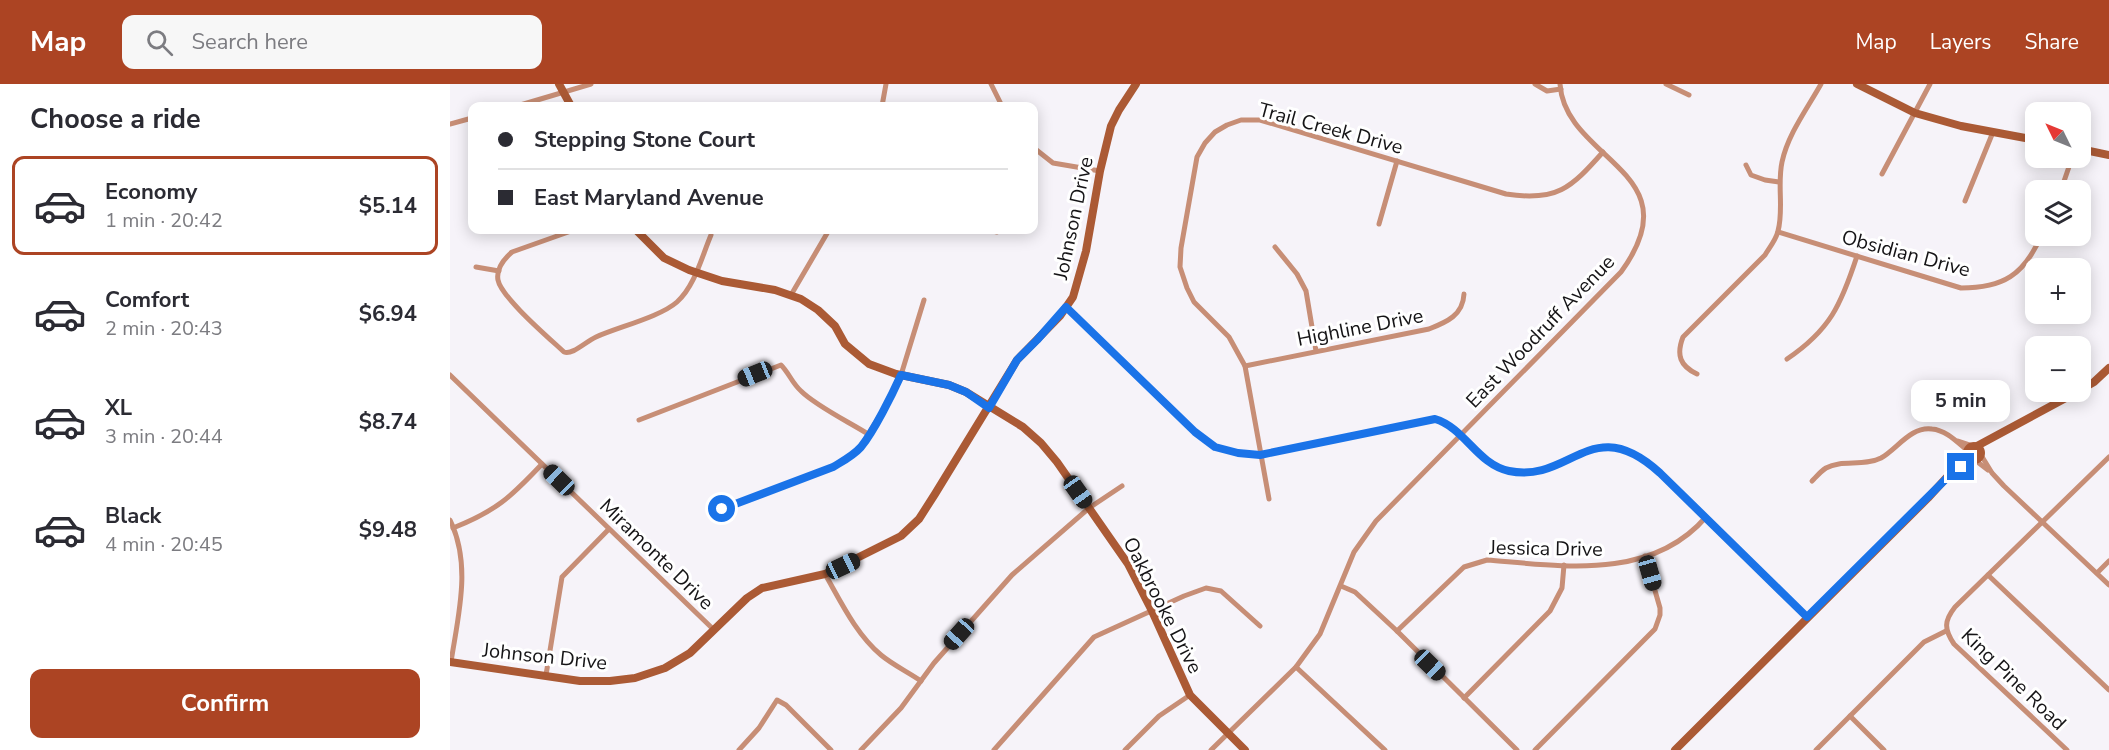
<!DOCTYPE html>
<html lang="en">
<head>
<meta charset="utf-8">
<style>
  body { margin:0; font-family:"Nunito Sans",sans-serif; background:#f7f7f7; color:#2b2b33; height:100vh; display:flex; flex-direction:column; font-size:22px; white-space:nowrap }
  * { box-sizing:border-box; margin:0 }
  p { font-size:20px; color:#7c7c81 }
  .icon { flex:none; width:33px; height:33px; fill:none; stroke:currentColor; stroke-width:2; stroke-linecap:round; stroke-linejoin:round }
  .map { position:relative; flex:1; overflow:hidden }
  .sheet { display:flex; flex-direction:column; background:#fff; width:450px }
  .sheet>* { flex:none }
  .top-card { position:absolute; left:18px; top:18px; width:570px; height:132px; border-radius:12px; box-shadow:0 3px 15px #0003; display:grid; align-content:center; height:132px; padding:0 30px; background:#fff }
  .needle { width:39px; rotate:313deg }
  .controls { position:absolute; left:1575px; top:18px; display:grid; gap:12px }
  .controls a { display:grid; place-items:center; width:66px; height:66px; border-radius:12px; background:#fff; box-shadow:0 3px 15px #0003; font-size:30px }
  .end { position:absolute; width:27px; height:27px; margin:-14px; border:8px solid #1a73e8; background:#fff; box-shadow:0 0 0 3px #fff }
  .from { border-radius:50% }
  .bubble { position:absolute; height:42px; border-radius:12px; background:#fff; box-shadow:0 3px 15px #0003; font-size:20px; font-weight:700; line-height:42px; text-align:center }
  .car { position:absolute; width:18px; height:36px; margin:-18px -9px; border-radius:8px; box-shadow:0 0 4px 2px #0007; background:linear-gradient(#222 24%,#8ab4d8 0 40%,#222 0 76%,#8ab4d8 0 86%,#222 0) }
  .top-card b { display:flex; align-items:center; gap:21px; height:57px; font-size:22px }
  .top-card b+b { border-top:2px solid #e1e1e2 }
  .top-card i { width:15px; height:15px; background:#2b2b33 }
  ul { padding:0; list-style:none }
  li { display:flex; align-items:center; gap:18px; height:99px; margin:0 12px 9px; padding:0 18px; border:3px solid transparent; border-radius:12px }
  li div { flex:1 }
  li b { display:block; font-size:22px }
  li em { font-style:normal; font-weight:700 }
  li.selected { border-color:#ac4423 }
  li>.icon { width:54px; height:54px; stroke-width:1.5 }
  h2 { padding:0 30px; font-size:27px; line-height:72px }
  .action { display:flex; gap:12px; margin-top:auto; padding:12px 30px }
  .action a { flex:1; height:69px; border-radius:12px; background:#ac4423; color:#fff; font-size:24px; font-weight:700; line-height:69px; text-align:center }
  header { display:flex; align-items:center; gap:36px; box-sizing:border-box; height:84px; padding:0 30px; background:#ac4423; color:#fff }
  header strong { font-size:28px }
  nav { display:flex; gap:33px; margin-inline-start:auto; font-size:21px }
  .search { width:420px; height:54px; background:#f7f7f7; display:flex; align-items:center; gap:15px; box-sizing:border-box; padding:0 21px; border-radius:12px; color:#7c7c81; font-size:22px }
  main { display:flex; flex:1; min-height:0 }
  .map>svg:first-child { display:block }
  .lines { fill:none; stroke-linecap:round; stroke-linejoin:round }
  .street { stroke:#c78e76; stroke-width:5 }
  .secondary { stroke:#ab5a35; stroke-width:8 }
  .route { stroke:#1a73e8; stroke-width:8 }
  .labels { text-anchor:middle; stroke-width:6; stroke-linejoin:round; paint-order:stroke }
  .street-label { font-size:20px; fill:#151416; stroke:#fff }
</style>
</head>
<body>
<header>
<strong>Map</strong>
<div class="search"><svg class="icon" aria-label="search" viewBox="0 0 24 24"><circle cx="10" cy="10" r="6"/><path d="M15 15l6 6"/></svg>Search here</div>
<nav><a>Map</a><a>Layers</a><a>Share</a></nav>
</header>
<main>
<section class="sheet">
<h2>Choose a ride</h2>
<ul>
<li class="selected"><svg class="icon" aria-label="car" viewBox="0 0 24 24"><path d="M5 17H2v-5l4-1 3-4h7l3 4 3 1v5h-3M9 17h6M6 11h13"/><circle cx="7" cy="17" r="2"/><circle cx="17" cy="17" r="2"/></svg><div><b>Economy</b><p>1 min · 20:42</p></div><em>$5.14</em></li>
<li><svg class="icon" aria-label="car" viewBox="0 0 24 24"><path d="M5 17H2v-5l4-1 3-4h7l3 4 3 1v5h-3M9 17h6M6 11h13"/><circle cx="7" cy="17" r="2"/><circle cx="17" cy="17" r="2"/></svg><div><b>Comfort</b><p>2 min · 20:43</p></div><em>$6.94</em></li>
<li><svg class="icon" aria-label="car" viewBox="0 0 24 24"><path d="M5 17H2v-5l4-1 3-4h7l3 4 3 1v5h-3M9 17h6M6 11h13"/><circle cx="7" cy="17" r="2"/><circle cx="17" cy="17" r="2"/></svg><div><b>XL</b><p>3 min · 20:44</p></div><em>$8.74</em></li>
<li><svg class="icon" aria-label="car" viewBox="0 0 24 24"><path d="M5 17H2v-5l4-1 3-4h7l3 4 3 1v5h-3M9 17h6M6 11h13"/><circle cx="7" cy="17" r="2"/><circle cx="17" cy="17" r="2"/></svg><div><b>Black</b><p>4 min · 20:45</p></div><em>$9.48</em></li>
</ul>
<div class="action"><a>Confirm</a></div>
</section>
<div class="map">
<svg width="1659" height="666" viewBox="0 0 1659 666">
  <rect width="100%" height="100%" fill="#f6f3f9"/>
  <g class="lines">
    <!-- street -->
    <g class="street">
      <path d="M 541,0 L 552,22"/>
      <path d="M 1085,0 L 1097,7 L 1111,5"/>
      <path d="M 1216,0 L 1239,11"/>
      <path d="M 67,22 L 141,0"/>
      <path d="M 432,22 L 436,0"/>
      <path d="M 0,40 L 22,34"/>
      <path d="M 584,64 L 603,79 L 650,87"/>
      <path d="M 1296,81 L 1301,91 L 1315,96 L 1329,98"/>
      <path d="M 1432,90 L 1480,0"/>
      <path d="M 1611,106 L 1622,74"/>
      <path d="M 1515,117 L 1543,48"/>
      <path d="M 929,140 L 947,77"/>
      <path d="M 124,146 L 62,168 C 54,175 46,185 48,196 C 51,213 99,254 114,268 C 123,271 135,258 146,253 C 168,243 210,233 227,218 C 245,202 252,172 261,151"/>
      <path d="M 539,146 L 547,148"/>
      <path d="M 1328,148 L 1511,204 C 1553,204 1574,191 1591,152"/>
      <path d="M 825,163 L 847,190 L 856,207 L 866,267"/>
      <path d="M 26,183 L 49,187"/>
      <path d="M 341,211 L 379,146"/>
      <path d="M 616,223 L 745,348 L 765,363 L 788,369 L 810,371 L 985,335 C 1015,344 1027,380 1059,387 C 1121,400 1141,326 1210,389 L 1357,533"/>
      <path d="M 1337,275 C 1380,246 1391,221 1407,172"/>
      <path d="M 795,282 L 979,245 C 997,238 1013,231 1014,210"/>
      <path d="M 1247,290 C 1230,282 1226,271 1233,253 L 1315,171 C 1319,164 1326,156 1328,147 C 1334,125 1327,101 1332,78 C 1338,50 1357,25 1371,0"/>
      <path d="M 0,291 L 263,545"/>
      <path d="M 189,336 L 331,281 C 339,289 342,299 351,307 C 366,322 399,338 418,350"/>
      <path d="M 1508,357 L 1523,362"/>
      <path d="M 1531,371 L 1542,389 L 1554,402 L 1659,501"/>
      <path d="M 1525,376 L 1538,386"/>
      <path d="M 1362,397 C 1366,393 1371,387 1376,384 C 1392,375 1413,383 1431,374 C 1447,365 1461,342 1482,345 C 1496,346 1508,359 1518,367"/>
      <path d="M 819,415 L 795,282 L 779,253 L 744,218 L 737,204 L 730,183 L 731,164 L 747,73 L 755,59 L 765,48 L 777,41 L 791,36 L 810,36 L 1056,110 C 1107,118 1121,104 1153,68"/>
      <path d="M 272,425 L 383,383 L 399,373 L 411,362 L 443,310 L 451,291 L 474,216"/>
      <path d="M 0,436 C 22,481 8,532 1,578"/>
      <path d="M 3,444 C 46,427 61,413 92,380"/>
      <path d="M 1647,489 L 1659,477"/>
      <path d="M 375,490 C 391,518 406,550 431,571 C 443,581 458,588 471,597"/>
      <path d="M 1538,491 L 1659,606"/>
      <path d="M 891,502 L 905,508 L 947,547 L 1067,666"/>
      <path d="M 947,547 L 1014,483 L 1037,476 C 1112,482 1201,497 1256,433"/>
      <path d="M 846,583 L 935,666"/>
      <path d="M 96,591 L 112,493 L 159,445"/>
      <path d="M 1014,614 L 1100,527 L 1112,504 L 1114,481"/>
      <path d="M 1400,632 L 1434,666"/>
      <path d="M 289,666 L 309,644 L 327,616 L 336,621 L 381,666"/>
      <path d="M 411,666 L 451,624 L 484,579 L 562,491 L 639,424 L 672,402"/>
      <path d="M 544,666 L 644,553 L 734,512 L 756,504 L 771,507 L 810,542"/>
      <path d="M 675,666 L 709,632 L 740,611"/>
      <path d="M 761,666 L 846,583 L 870,550 L 904,468 L 926,437 L 1171,188 C 1245,87 1115,77 1110,0"/>
      <path d="M 1085,666 L 1205,545 L 1210,531 L 1210,524 L 1195,472"/>
      <path d="M 1366,666 L 1474,558 L 1496,547"/>
      <path d="M 1617,666 L 1504,560 C 1494,545 1494,537 1505,523 L 1659,373"/>
    </g>
    <!-- secondary -->
    <g class="secondary">
      <path d="M 109,0 L 121,22"/>
      <path d="M 1407,0 L 1465,29 L 1511,42 L 1586,56"/>
      <path d="M 1630,65 L 1659,71"/>
      <path d="M 186,146 L 214,174 L 239,186 L 272,197 L 325,206 L 351,215 L 368,226 L 385,242 L 395,260 L 419,280 L 446,290 L 499,301 L 516,308 L 573,343 L 591,359 L 607,378 L 678,480 L 702,527 L 740,611 L 795,666"/>
      <path d="M 1630,306 L 1644,298 L 1659,284"/>
      <path d="M 1527,362 L 1627,308"/>
      <circle cx="1524" cy="369" r="7"/>
      <path d="M 0,578 L 130,597 L 160,597 L 185,594 L 215,584 L 240,569 L 297,514 L 312,504 L 375,490 L 451,452 L 469,435 L 485,410 L 567,276 L 610,232 L 623,213 L 636,167 L 650,87 L 661,42 L 669,26 L 686,0"/>
      <path d="M 1225,666 L 1478,414 L 1518,370"/>
    </g>
  </g>
  <g class="lines">
    <!-- route -->
    <path class="route" d="M 272,425 L 383,383 C 393,377 403,372 411,363 C 424,347 442,311 451,291 L 499,301 L 516,308 L 539,324 L 567,276 L 587,256 L 616,223 L 745,348 L 765,363 L 788,369 L 810,371 L 985,335 C 1015,344 1027,380 1059,387 C 1121,400 1141,326 1210,389 L 1357,533 L 1503,388 L 1511,383"/>
  </g>
  <g class="labels">
    <!-- street labels -->
    <g class="street-label">
      <text transform="translate(881 44) rotate(15)" y="7">Trail Creek Drive</text>
      <text transform="translate(623 134) rotate(-78)" y="7">Johnson Drive</text>
      <text transform="translate(1456 169) rotate(15)" y="7">Obsidian Drive</text>
      <text transform="translate(910 243) rotate(-11)" y="7">Highline Drive</text>
      <text transform="translate(1090 247) rotate(-46)" y="7">East Woodruff Avenue</text>
      <text transform="translate(1096 464) rotate(1)" y="7">Jessica Drive</text>
      <text transform="translate(207 470) rotate(44)" y="7">Miramonte Drive</text>
      <text transform="translate(713 521) rotate(63)" y="7">Oakbrooke Drive</text>
      <text transform="translate(95 572) rotate(6)" y="7">Johnson Drive</text>
      <text transform="translate(1564 595) rotate(44)" y="7">King Pine Road</text>
    </g>
  </g>
</svg>
<div class="controls">
<a><svg class="needle" viewBox="-14 -14 28 28"><path d="M0-13l5 13h-10z" fill="#e53935"/><path d="M0 13l5-13h-10z" fill="#7c7c81"/></svg></a>
<a><svg class="icon" aria-label="layers" viewBox="0 0 24 24"><path d="M12 4l9 5-9 5-9-5zM3 14l9 5 9-5"/></svg></a>
<a>+</a>
<a>−</a>
</div>
<i class="end from" style="left:272px;top:425px"></i>
<i class="end" style="left:1511px;top:383px"></i>
<div class="bubble" style="left:1461px;top:296px;width:99px">5 min</div>
<i class="car" style="left:305px;top:290px;rotate:248deg"></i>
<i class="car" style="left:109px;top:396px;rotate:314deg"></i>
<i class="car" style="left:628px;top:408px;rotate:145deg"></i>
<i class="car" style="left:393px;top:482px;rotate:65deg"></i>
<i class="car" style="left:1200px;top:489px;rotate:164deg"></i>
<i class="car" style="left:509px;top:550px;rotate:222deg"></i>
<i class="car" style="left:980px;top:581px;rotate:134deg"></i>
<div class="top-card">
<b><i class="from"></i>Stepping Stone Court</b>
<b><i></i>East Maryland Avenue</b>
</div>
</div>
</main>
</body>
</html>
